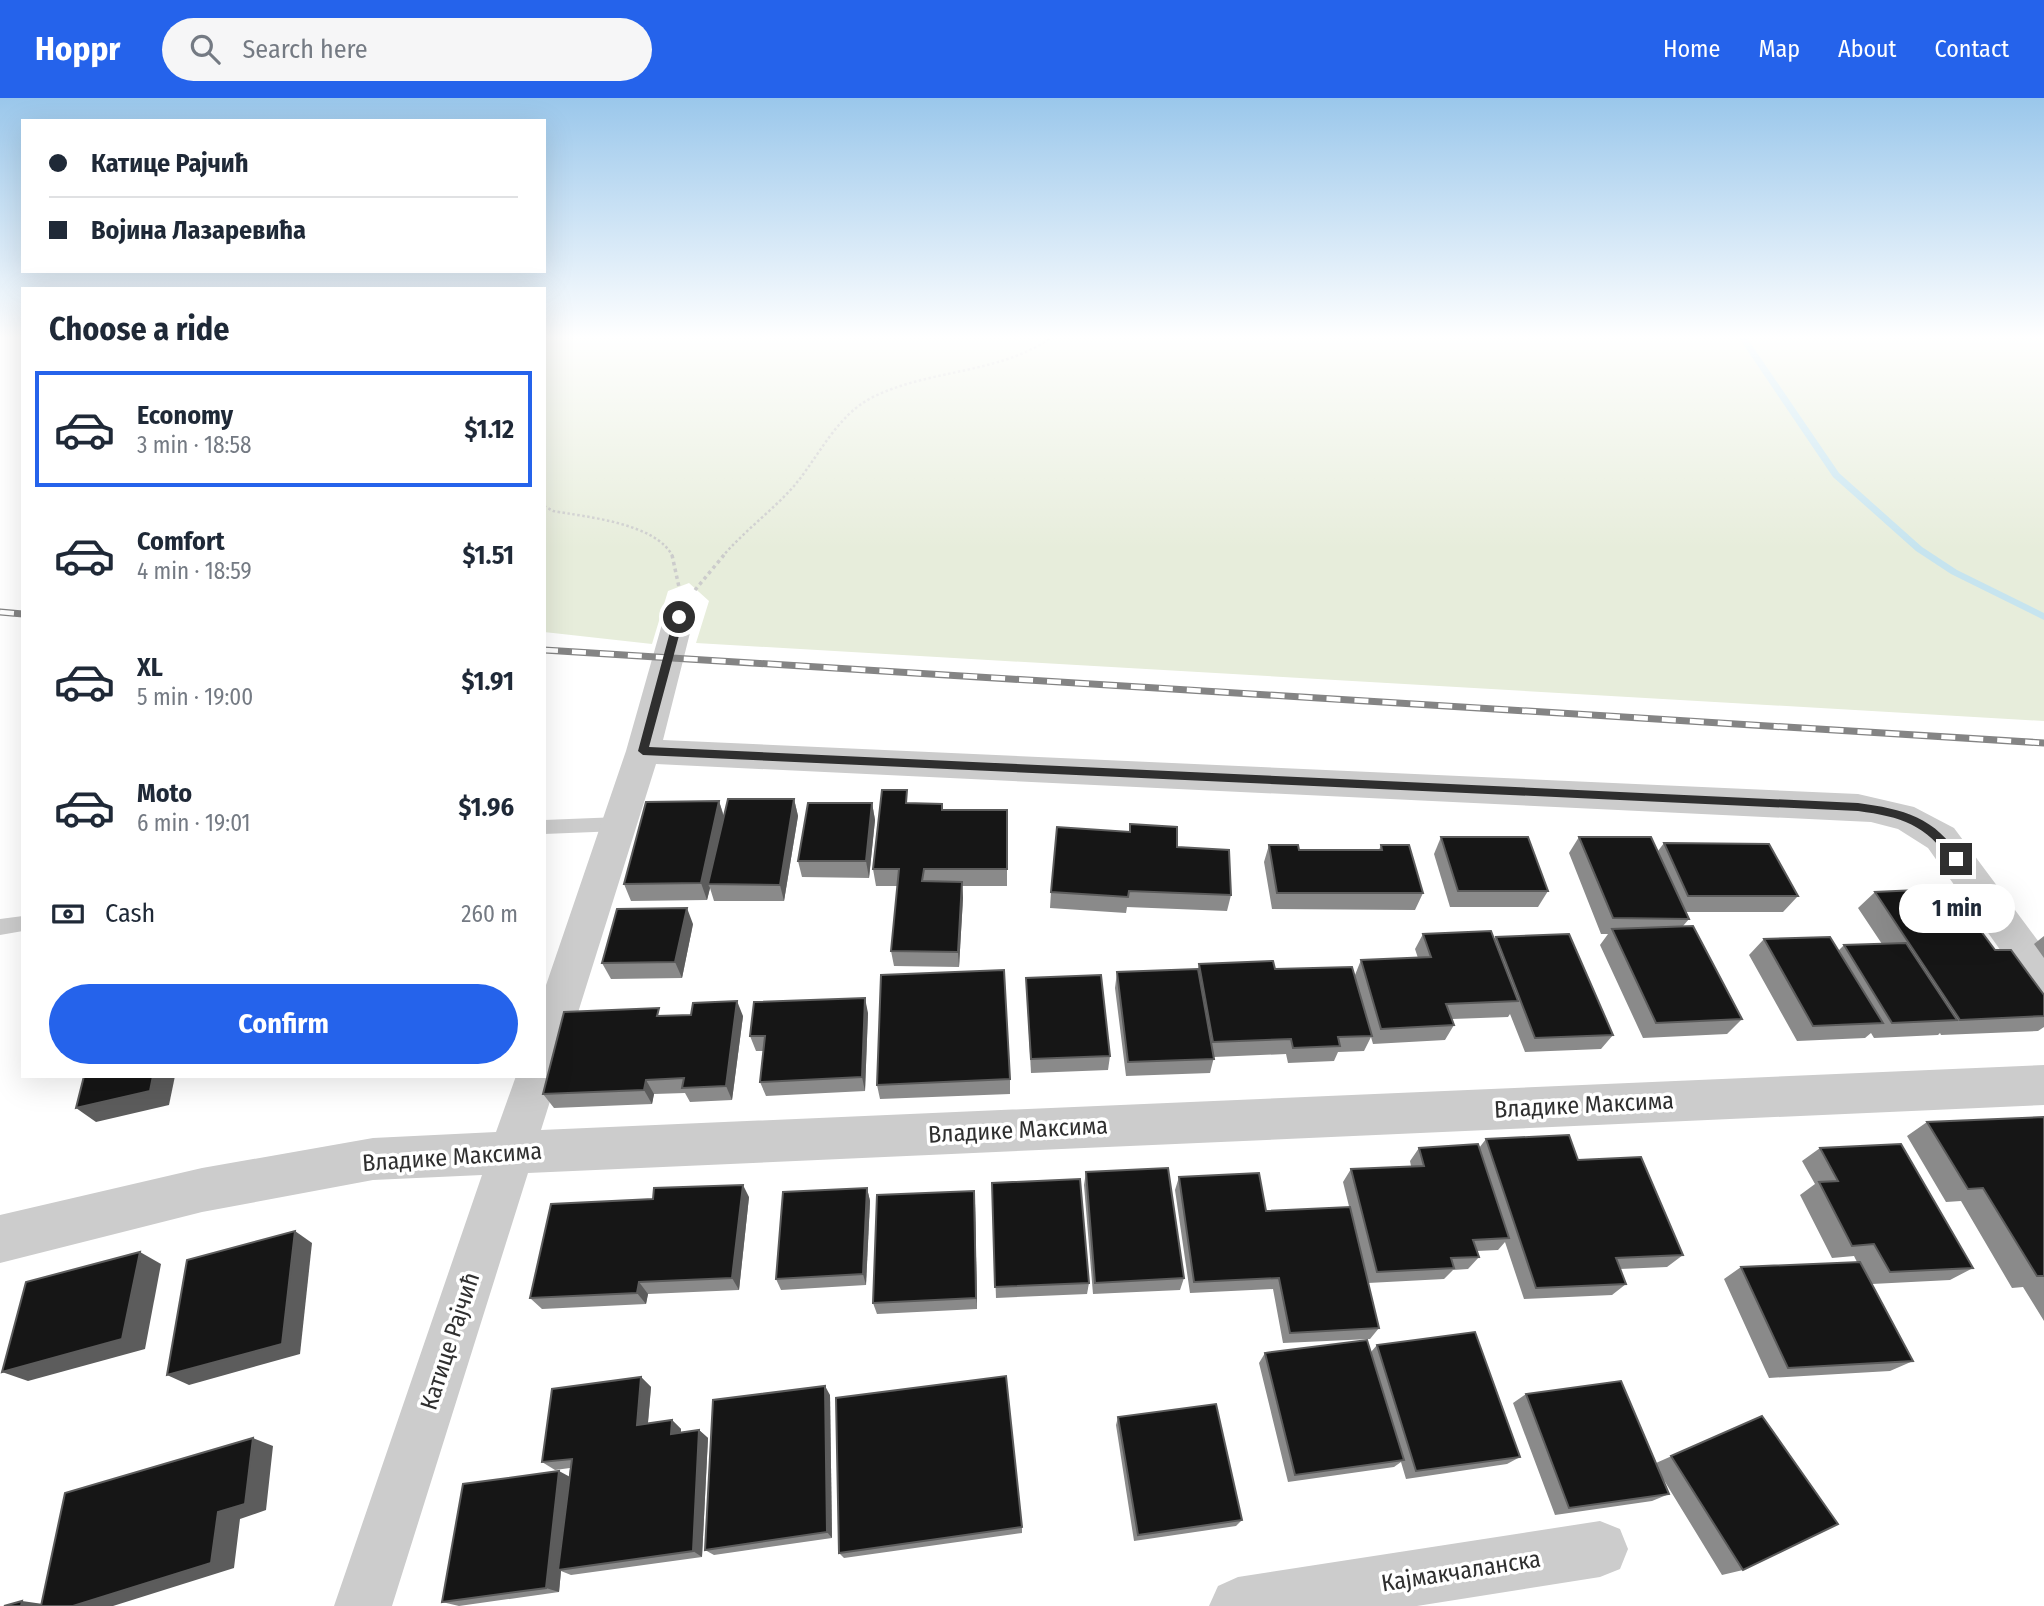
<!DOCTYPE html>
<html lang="en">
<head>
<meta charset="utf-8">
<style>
  body { margin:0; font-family:"Fira Sans Condensed",sans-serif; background:#f6f6f7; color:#1f2937; height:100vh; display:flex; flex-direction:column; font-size:26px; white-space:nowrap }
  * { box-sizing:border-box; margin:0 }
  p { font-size:23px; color:#747a83 }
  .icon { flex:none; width:38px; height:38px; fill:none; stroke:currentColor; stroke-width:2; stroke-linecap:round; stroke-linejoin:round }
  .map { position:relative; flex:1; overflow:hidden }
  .details { position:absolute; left:21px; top:189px; width:525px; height:791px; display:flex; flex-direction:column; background:#fff; border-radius:0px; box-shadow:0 7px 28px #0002 }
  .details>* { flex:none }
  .banner { position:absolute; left:21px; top:21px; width:525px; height:154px; border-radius:0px; box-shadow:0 7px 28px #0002; display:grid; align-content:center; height:154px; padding:0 28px; background:#fff }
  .end { position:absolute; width:32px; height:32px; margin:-16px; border:9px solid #2f2f2f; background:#fff; box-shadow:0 0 0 4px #fff }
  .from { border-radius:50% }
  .bubble { position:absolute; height:49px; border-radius:24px; background:#fff; box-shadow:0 7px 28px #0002; font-size:23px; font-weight:700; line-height:49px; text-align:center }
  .banner b { display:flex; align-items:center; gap:24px; height:66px; font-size:26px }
  .banner b+b { border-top:2px solid #e0e1e3 }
  .banner i { width:18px; height:18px; background:#1f2937 }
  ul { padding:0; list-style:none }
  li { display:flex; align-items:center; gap:21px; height:116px; margin:0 14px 10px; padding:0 14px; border:4px solid transparent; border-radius:0px }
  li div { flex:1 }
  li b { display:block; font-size:26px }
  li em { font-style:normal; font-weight:700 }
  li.active { border-color:#2563eb }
  li>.icon { width:63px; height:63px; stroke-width:1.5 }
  h2 { padding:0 28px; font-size:32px; line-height:84px }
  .pay { display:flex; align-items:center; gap:18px; height:77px; padding:0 28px; font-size:26px }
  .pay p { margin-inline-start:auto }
  .primary-button { display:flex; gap:14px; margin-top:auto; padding:14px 28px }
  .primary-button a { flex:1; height:80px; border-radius:42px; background:#2563eb; color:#fff; font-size:28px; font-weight:700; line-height:80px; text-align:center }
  header { display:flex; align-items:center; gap:42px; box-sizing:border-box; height:98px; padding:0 35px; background:#2563eb; color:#fff }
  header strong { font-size:33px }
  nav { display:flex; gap:38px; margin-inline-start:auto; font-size:24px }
  .search { width:490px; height:63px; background:#f6f6f7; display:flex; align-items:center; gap:18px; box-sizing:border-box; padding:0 24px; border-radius:38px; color:#747a83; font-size:26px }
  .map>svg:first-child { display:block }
  .green { fill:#e7eddb }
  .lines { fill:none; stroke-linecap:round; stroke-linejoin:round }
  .stream { fill:#c6e4ef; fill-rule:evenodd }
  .path-far1 { stroke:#ccc; stroke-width:2.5; stroke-dasharray:2.5 2.5; stroke-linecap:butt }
  .path { stroke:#ccc; stroke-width:3.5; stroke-dasharray:3.5 3.5; stroke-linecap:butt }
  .lane { fill:#ccc; fill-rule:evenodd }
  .street { fill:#ccc; fill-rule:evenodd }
  .rail-casing { stroke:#848484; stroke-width:7 }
  .rail { stroke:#fff; stroke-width:4.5; stroke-dasharray:14; stroke-linecap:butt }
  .wall { fill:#8a8a8a }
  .shaded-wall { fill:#5c5c5c }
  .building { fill:#161616; stroke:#5c5c5c; stroke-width:2 }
  .route { fill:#2f2f2f }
  .labels { text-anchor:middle; stroke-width:7; stroke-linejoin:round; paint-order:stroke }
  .near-street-label { font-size:24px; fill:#2f2f2f; stroke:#fff }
</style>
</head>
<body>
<header>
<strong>Hoppr</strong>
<div class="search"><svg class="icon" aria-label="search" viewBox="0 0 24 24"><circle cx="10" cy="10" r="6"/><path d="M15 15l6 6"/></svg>Search here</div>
<nav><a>Home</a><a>Map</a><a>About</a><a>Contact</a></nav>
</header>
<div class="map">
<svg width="2044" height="1508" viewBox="0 0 2044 1508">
  <rect width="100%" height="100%" fill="#fff"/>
  <!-- green -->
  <path class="green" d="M 544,240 L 2044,240 L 2044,623 L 696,545 L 709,503 L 689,485 L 668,493 L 652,546 L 544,534 Z"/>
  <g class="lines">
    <!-- stream -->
    <path class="stream" d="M 1739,240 L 1747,240 L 1839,375 L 1922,449 L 1957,472 L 2044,515 L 2044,522 L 1951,476 L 1916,453 L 1833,379 Z"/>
    <!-- path-far1 -->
    <g class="path-far1">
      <path d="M 544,408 L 553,413 C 586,419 657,425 673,459"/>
      <path d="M 722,459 C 744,433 772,413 794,388 C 820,357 837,316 875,298 C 932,271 998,276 1051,240"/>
    </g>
    <!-- path -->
    <g class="path">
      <path d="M 672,457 L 679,489"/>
      <path d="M 695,492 L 724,457"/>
    </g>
    <!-- lane -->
    <g class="lane">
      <path d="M 619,719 L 625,721 L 628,726 L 625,731 L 619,733 L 544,736 L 544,722 Z"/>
      <path d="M 23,818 L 23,833 L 0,837 L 0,821 Z"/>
    </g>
    <!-- street -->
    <g class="street">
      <path d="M 679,509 L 690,512 L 694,519 L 663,642 L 1858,696 L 1914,709 L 1954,730 L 2044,851 L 2044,899 L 2030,894 L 1928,750 L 1898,731 L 1871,724 L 656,666 L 565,956 L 559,969 L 555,971 L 558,978 L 541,1032 L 2044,967 L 2044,1007 L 528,1075 L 392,1508 L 334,1508 L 482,1077 L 373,1082 L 202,1114 L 0,1165 L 0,1117 L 202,1070 L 373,1040 L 496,1034 L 516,978 L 544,978 L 544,893 L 626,653 L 664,519 L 668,512 Z"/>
      <path d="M 1600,1423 L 1620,1431 L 1628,1451 L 1620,1471 L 1600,1479 L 1417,1508 L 1209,1508 L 1218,1488 L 1238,1479 Z"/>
    </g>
    <defs>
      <g id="rail">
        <path d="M 0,514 L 23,516"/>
        <path d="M 544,552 L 2044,645"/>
      </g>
    </defs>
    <!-- rail casing -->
    <use href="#rail" class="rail-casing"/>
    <!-- rail -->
    <use href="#rail" class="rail"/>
  </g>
  <!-- wall -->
  <g class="wall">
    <path d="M 794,701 L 798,718 L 784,803 L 714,803 L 710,790 L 707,802 L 631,803 L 624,786 L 719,703 L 724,718 Z"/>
    <path d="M 872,705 L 875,722 L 869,780 L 802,779 L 798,763 Z"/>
    <path d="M 909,705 L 942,706 L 943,712 L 1007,712 L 1007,788 L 962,788 L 963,800 L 959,869 L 894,868 L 891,853 L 898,788 L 876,788 L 873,771 Z"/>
    <path d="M 1130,726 L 1177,749 L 1231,797 L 1227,813 L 1127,809 L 1126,815 L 1050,810 L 1051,794 L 1129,734 Z"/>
    <path d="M 1441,739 L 1548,793 L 1538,809 L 1450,809 L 1434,756 Z"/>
    <path d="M 1579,739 L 1658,753 L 1664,745 L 1798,798 L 1783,814 L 1686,814 L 1689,821 L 1683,828 L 1742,921 L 1727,936 L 1643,940 L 1600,847 L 1608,836 L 1601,836 L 1569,755 Z"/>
    <path d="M 1269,747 L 1299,752 L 1379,752 L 1381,747 L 1423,795 L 1415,812 L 1272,811 L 1264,764 Z"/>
    <path d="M 1875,794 L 1936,818 L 1995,852 L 2044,897 L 2044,929 L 2038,933 L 1941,937 L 1940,935 L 1938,937 L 1874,940 L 1871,935 L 1865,940 L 1797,943 L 1749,857 L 1764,841 L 1838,853 L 1844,847 L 1882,846 L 1858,810 Z"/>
    <path d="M 693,826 L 682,880 L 611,881 L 602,865 Z"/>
    <path d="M 1423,836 L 1494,842 L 1496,839 L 1613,937 L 1601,951 L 1525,954 L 1510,916 L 1508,919 L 1452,921 L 1454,927 L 1445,942 L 1373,946 L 1371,939 L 1364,953 L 1338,954 L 1334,963 L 1288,965 L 1286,956 L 1214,959 L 1210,975 L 1126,978 L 1115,890 L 1117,874 L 1198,871 L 1199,866 L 1355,877 L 1361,862 L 1418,860 L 1415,851 Z"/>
    <path d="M 2044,838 L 2044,860 L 2034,846 Z"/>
    <path d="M 1026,880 L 1110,958 L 1108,972 L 1031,975 Z"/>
    <path d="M 868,915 L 865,993 L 766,998 L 760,984 L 764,953 L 756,953 L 750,938 Z"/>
    <path d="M 691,917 L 743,918 L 732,1002 L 690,1004 L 685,995 L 654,996 L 652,1006 L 554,1010 L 543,996 L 663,918 Z"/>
    <path d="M 1010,981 L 1010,996 L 880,1001 L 877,987 Z"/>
    <path d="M 2044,1019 L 2044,1223 L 2023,1189 L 2012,1190 L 1961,1103 L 1946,1104 L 1907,1038 L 1927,1024 Z"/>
    <path d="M 1486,1041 L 1578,1062 L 1683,1157 L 1667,1169 L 1620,1171 L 1626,1186 L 1612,1197 L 1524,1201 L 1505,1144 L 1498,1152 L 1477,1153 L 1479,1159 L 1468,1171 L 1453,1172 L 1444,1181 L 1368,1185 L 1343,1084 L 1351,1071 L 1411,1068 L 1410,1063 L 1419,1050 L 1479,1050 Z"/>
    <path d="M 1820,1050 L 1973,1170 L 1950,1182 L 1872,1186 L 1913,1263 L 1890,1273 L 1769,1280 L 1724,1181 L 1741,1169 L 1857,1164 L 1854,1158 L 1832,1160 L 1800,1097 L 1815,1086 L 1802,1063 Z"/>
    <path d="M 1086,1074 L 1184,1180 L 1180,1192 L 1093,1196 L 1084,1087 Z"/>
    <path d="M 1179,1079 L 1266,1113 L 1379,1230 L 1370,1241 L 1283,1245 L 1273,1191 L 1190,1195 L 1175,1092 Z"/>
    <path d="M 992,1085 L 1089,1185 L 1087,1196 L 996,1200 Z"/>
    <path d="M 867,1090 L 870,1103 L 866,1187 L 781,1192 L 776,1181 Z"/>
    <path d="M 749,1099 L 739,1192 L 648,1196 L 646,1206 L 542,1211 L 530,1200 Z"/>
    <path d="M 975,1105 L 977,1211 L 877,1216 L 873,1205 Z"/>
    <path d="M 1377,1247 L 1520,1359 L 1507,1366 L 1406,1381 L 1401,1364 L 1394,1369 L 1288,1384 L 1259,1265 L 1265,1255 L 1371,1254 Z"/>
    <path d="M 641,1279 L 651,1289 L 648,1325 L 672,1322 L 681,1331 L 681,1335 L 699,1332 L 708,1340 L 702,1459 L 571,1477 L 561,1473 L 559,1494 L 459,1508 L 442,1504 L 569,1379 L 570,1370 L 555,1372 L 542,1364 Z"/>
    <path d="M 1526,1296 L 1656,1365 L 1762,1318 L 1743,1472 L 1722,1477 L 1662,1379 L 1669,1396 L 1652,1403 L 1555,1417 L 1513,1305 Z"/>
    <path d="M 830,1297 L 832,1440 L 714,1457 L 705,1452 Z"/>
    <path d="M 1118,1319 L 1242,1422 L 1236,1428 L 1134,1443 L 1116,1327 Z"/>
    <path d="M 1022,1429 L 1022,1435 L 844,1460 L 839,1455 Z"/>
  </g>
  <!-- shaded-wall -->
  <g class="shaded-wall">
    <path d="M 794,701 L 798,718 L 784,803 L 780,787 Z"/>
    <path d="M 719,703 L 724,720 L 708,786 L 710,790 L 707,802 L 701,785 Z"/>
    <path d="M 872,705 L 875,722 L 869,780 L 866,763 Z"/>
    <path d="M 962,784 L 963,800 L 959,869 L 958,854 Z"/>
    <path d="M 687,810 L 693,826 L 682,880 L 675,864 Z"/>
    <path d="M 865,900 L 868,915 L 865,993 L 862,979 Z"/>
    <path d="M 737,903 L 743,918 L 732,1002 L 726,988 Z"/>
    <path d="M 153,978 L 175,978 L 169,1007 L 96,1024 L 76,1010 Z"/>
    <path d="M 646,982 L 654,996 L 652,1006 L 644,992 Z"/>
    <path d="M 743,1087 L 749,1099 L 739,1192 L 732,1180 Z"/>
    <path d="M 867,1090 L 870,1103 L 866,1187 L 863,1176 Z"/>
    <path d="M 974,1093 L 975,1105 L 977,1211 L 976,1200 Z"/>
    <path d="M 295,1133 L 312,1145 L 300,1256 L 189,1287 L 167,1277 Z"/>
    <path d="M 140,1154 L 161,1166 L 145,1251 L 28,1283 L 2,1274 Z"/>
    <path d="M 639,1184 L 648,1196 L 646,1206 L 637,1195 Z"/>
    <path d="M 641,1279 L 651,1289 L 647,1335 L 637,1327 Z"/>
    <path d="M 825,1288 L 830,1297 L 832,1440 L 827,1434 Z"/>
    <path d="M 672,1322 L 681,1331 L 680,1344 L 671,1336 Z"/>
    <path d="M 699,1332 L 708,1340 L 702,1459 L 693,1453 Z"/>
    <path d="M 253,1340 L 273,1348 L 266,1412 L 240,1421 L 234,1470 L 113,1508 L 73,1508 L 218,1414 Z"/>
    <path d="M 559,1373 L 572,1380 L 558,1472 L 561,1473 L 559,1494 L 546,1490 Z"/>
    <path d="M 22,1503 L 50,1507 L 50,1508 L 21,1508 Z"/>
  </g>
  <!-- building -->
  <g class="building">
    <path d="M 882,692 L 907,692 L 906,705 L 942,706 L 942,712 L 1007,712 L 1007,771 L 924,771 L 922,783 L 962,784 L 958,854 L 891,853 L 899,771 L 873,771 Z"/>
    <path d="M 728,701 L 794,701 L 780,787 L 708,786 Z"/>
    <path d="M 719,703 L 701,785 L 624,786 L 646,704 Z"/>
    <path d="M 808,705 L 872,705 L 866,763 L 798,763 Z"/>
    <path d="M 1130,726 L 1177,729 L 1177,749 L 1229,752 L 1231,797 L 1129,793 L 1128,799 L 1051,794 L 1057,729 L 1130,734 Z"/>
    <path d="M 1441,739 L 1528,739 L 1548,793 L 1458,793 Z"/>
    <path d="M 1579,739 L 1651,739 L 1689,821 L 1613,820 Z"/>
    <path d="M 1664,745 L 1769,746 L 1798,798 L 1688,798 Z"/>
    <path d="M 1269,747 L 1298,747 L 1299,752 L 1382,752 L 1381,747 L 1409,747 L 1423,795 L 1277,795 Z"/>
    <path d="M 1918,792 L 1936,818 L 1969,817 L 1995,852 L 2011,852 L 2044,897 L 2044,918 L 1960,922 L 1875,794 Z"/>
    <path d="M 687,810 L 675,864 L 602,865 L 617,811 Z"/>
    <path d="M 1693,828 L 1742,921 L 1656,925 L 1612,831 Z"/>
    <path d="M 1491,833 L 1518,903 L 1446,906 L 1454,927 L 1381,931 L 1361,862 L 1431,859 L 1423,836 Z"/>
    <path d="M 1569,836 L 1613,937 L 1535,940 L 1496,839 Z"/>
    <path d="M 1830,839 L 1883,925 L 1813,928 L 1764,841 Z"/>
    <path d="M 1906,845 L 1957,922 L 1892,925 L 1844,847 Z"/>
    <path d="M 1273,863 L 1275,871 L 1352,869 L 1372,938 L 1338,939 L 1340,948 L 1293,950 L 1291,941 L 1213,944 L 1199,866 Z"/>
    <path d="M 1198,871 L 1214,961 L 1128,964 L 1117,874 Z"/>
    <path d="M 1004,872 L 1010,981 L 877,987 L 881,877 Z"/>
    <path d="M 1101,877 L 1110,958 L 1031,961 L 1026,880 Z"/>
    <path d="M 865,900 L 862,979 L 760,984 L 765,938 L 750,938 L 754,904 Z"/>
    <path d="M 737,903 L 726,988 L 682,990 L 684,980 L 646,982 L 644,992 L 543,996 L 564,914 L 659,910 L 657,918 L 691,917 L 693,905 Z"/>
    <path d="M 84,978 L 153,978 L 150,993 L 76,1010 Z"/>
    <path d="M 2044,1019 L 2044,1178 L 2037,1178 L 1983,1090 L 1968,1091 L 1927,1024 Z"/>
    <path d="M 1569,1037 L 1578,1062 L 1641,1059 L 1683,1157 L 1616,1160 L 1626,1186 L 1536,1190 L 1486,1041 Z"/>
    <path d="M 1478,1046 L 1509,1140 L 1473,1142 L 1479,1159 L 1451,1160 L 1454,1170 L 1377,1174 L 1351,1071 L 1424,1068 L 1419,1050 Z"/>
    <path d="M 1901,1046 L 1973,1170 L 1890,1174 L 1874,1146 L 1852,1148 L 1819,1084 L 1838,1083 L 1820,1050 Z"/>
    <path d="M 1168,1070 L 1184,1180 L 1095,1185 L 1086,1074 Z"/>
    <path d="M 1259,1075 L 1266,1113 L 1350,1109 L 1379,1230 L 1290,1235 L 1279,1180 L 1194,1184 L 1179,1079 Z"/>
    <path d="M 1080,1081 L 1089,1185 L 995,1189 L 992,1085 Z"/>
    <path d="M 743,1087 L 732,1180 L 639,1184 L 637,1195 L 530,1200 L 551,1106 L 653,1101 L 654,1090 Z"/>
    <path d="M 867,1090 L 863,1176 L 776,1181 L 783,1094 Z"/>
    <path d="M 974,1093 L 976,1200 L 873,1205 L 877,1097 Z"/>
    <path d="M 295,1133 L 282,1246 L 167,1277 L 187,1162 Z"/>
    <path d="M 140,1154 L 122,1241 L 2,1274 L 26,1184 Z"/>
    <path d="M 1860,1164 L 1913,1263 L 1788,1270 L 1741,1169 Z"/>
    <path d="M 1475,1234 L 1520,1359 L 1416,1373 L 1377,1247 Z"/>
    <path d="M 1367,1242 L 1404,1362 L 1295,1377 L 1265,1255 Z"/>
    <path d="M 1006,1278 L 1022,1429 L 839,1455 L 836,1300 Z"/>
    <path d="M 641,1279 L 637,1327 L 672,1322 L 671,1336 L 699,1332 L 693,1453 L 558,1472 L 572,1361 L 542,1364 L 552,1291 Z"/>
    <path d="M 1621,1283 L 1669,1396 L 1569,1410 L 1526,1296 Z"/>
    <path d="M 825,1288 L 827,1434 L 705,1452 L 713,1302 Z"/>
    <path d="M 1216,1306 L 1242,1422 L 1138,1437 L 1118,1319 Z"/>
    <path d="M 1762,1318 L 1838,1426 L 1743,1472 L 1671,1358 Z"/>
    <path d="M 253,1340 L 245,1406 L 218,1414 L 211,1465 L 73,1508 L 41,1508 L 65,1395 Z"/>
    <path d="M 559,1373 L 546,1490 L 442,1504 L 463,1386 Z"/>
    <path d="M 22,1503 L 21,1508 L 4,1508 Z"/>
  </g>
  <!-- sky -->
  <linearGradient id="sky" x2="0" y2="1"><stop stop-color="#9ac7eb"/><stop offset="0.53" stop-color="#fff"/><stop offset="1" stop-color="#fff" stop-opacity="0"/></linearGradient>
  <rect width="2044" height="451" fill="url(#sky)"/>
  <!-- route -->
  <path class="route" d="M 679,516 L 684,519 L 649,649 L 1858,705 C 1903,711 1936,719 1961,761 L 1960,764 L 1952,764 C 1925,726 1902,719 1858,713 L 643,657 L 638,653 L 674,519 Z"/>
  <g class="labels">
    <!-- near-street labels -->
    <g class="near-street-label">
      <text transform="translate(1584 1007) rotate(-3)" y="8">Владике Максима</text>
      <text transform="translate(1018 1032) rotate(-3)" y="8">Владике Максима</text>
      <text transform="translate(452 1059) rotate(-4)" y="8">Владике Максима</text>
      <text transform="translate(450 1243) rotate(-72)" y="8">Катице Рајчић</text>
      <text transform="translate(1461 1473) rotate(-9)" y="8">Кајмакчаланска</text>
    </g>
  </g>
</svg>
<i class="end from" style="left:679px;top:519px"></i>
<i class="end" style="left:1956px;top:761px"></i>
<div class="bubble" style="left:1899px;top:786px;width:116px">1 min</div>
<div class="banner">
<b><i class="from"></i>Катице Рајчић</b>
<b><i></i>Војина Лазаревића</b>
</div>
<section class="details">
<h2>Choose a ride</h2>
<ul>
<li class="active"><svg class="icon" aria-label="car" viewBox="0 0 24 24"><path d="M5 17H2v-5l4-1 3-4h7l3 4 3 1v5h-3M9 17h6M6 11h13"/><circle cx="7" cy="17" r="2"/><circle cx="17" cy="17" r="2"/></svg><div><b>Economy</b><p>3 min · 18:58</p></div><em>$1.12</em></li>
<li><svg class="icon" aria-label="car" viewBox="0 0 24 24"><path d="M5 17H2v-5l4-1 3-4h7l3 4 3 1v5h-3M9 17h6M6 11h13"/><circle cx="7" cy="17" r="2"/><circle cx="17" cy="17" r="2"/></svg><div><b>Comfort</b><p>4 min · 18:59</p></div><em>$1.51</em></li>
<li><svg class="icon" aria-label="car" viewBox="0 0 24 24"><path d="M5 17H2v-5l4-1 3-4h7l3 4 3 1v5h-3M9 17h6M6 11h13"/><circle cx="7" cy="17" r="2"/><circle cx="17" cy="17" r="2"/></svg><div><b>XL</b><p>5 min · 19:00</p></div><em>$1.91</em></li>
<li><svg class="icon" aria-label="car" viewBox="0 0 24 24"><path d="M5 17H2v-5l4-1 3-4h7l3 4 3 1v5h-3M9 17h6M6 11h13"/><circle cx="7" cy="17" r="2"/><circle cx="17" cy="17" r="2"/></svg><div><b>Moto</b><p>6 min · 19:01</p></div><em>$1.96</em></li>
</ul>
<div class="pay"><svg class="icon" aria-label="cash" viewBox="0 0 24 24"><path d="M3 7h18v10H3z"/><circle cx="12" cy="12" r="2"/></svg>Cash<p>260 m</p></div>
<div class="primary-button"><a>Confirm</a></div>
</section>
</div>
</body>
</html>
